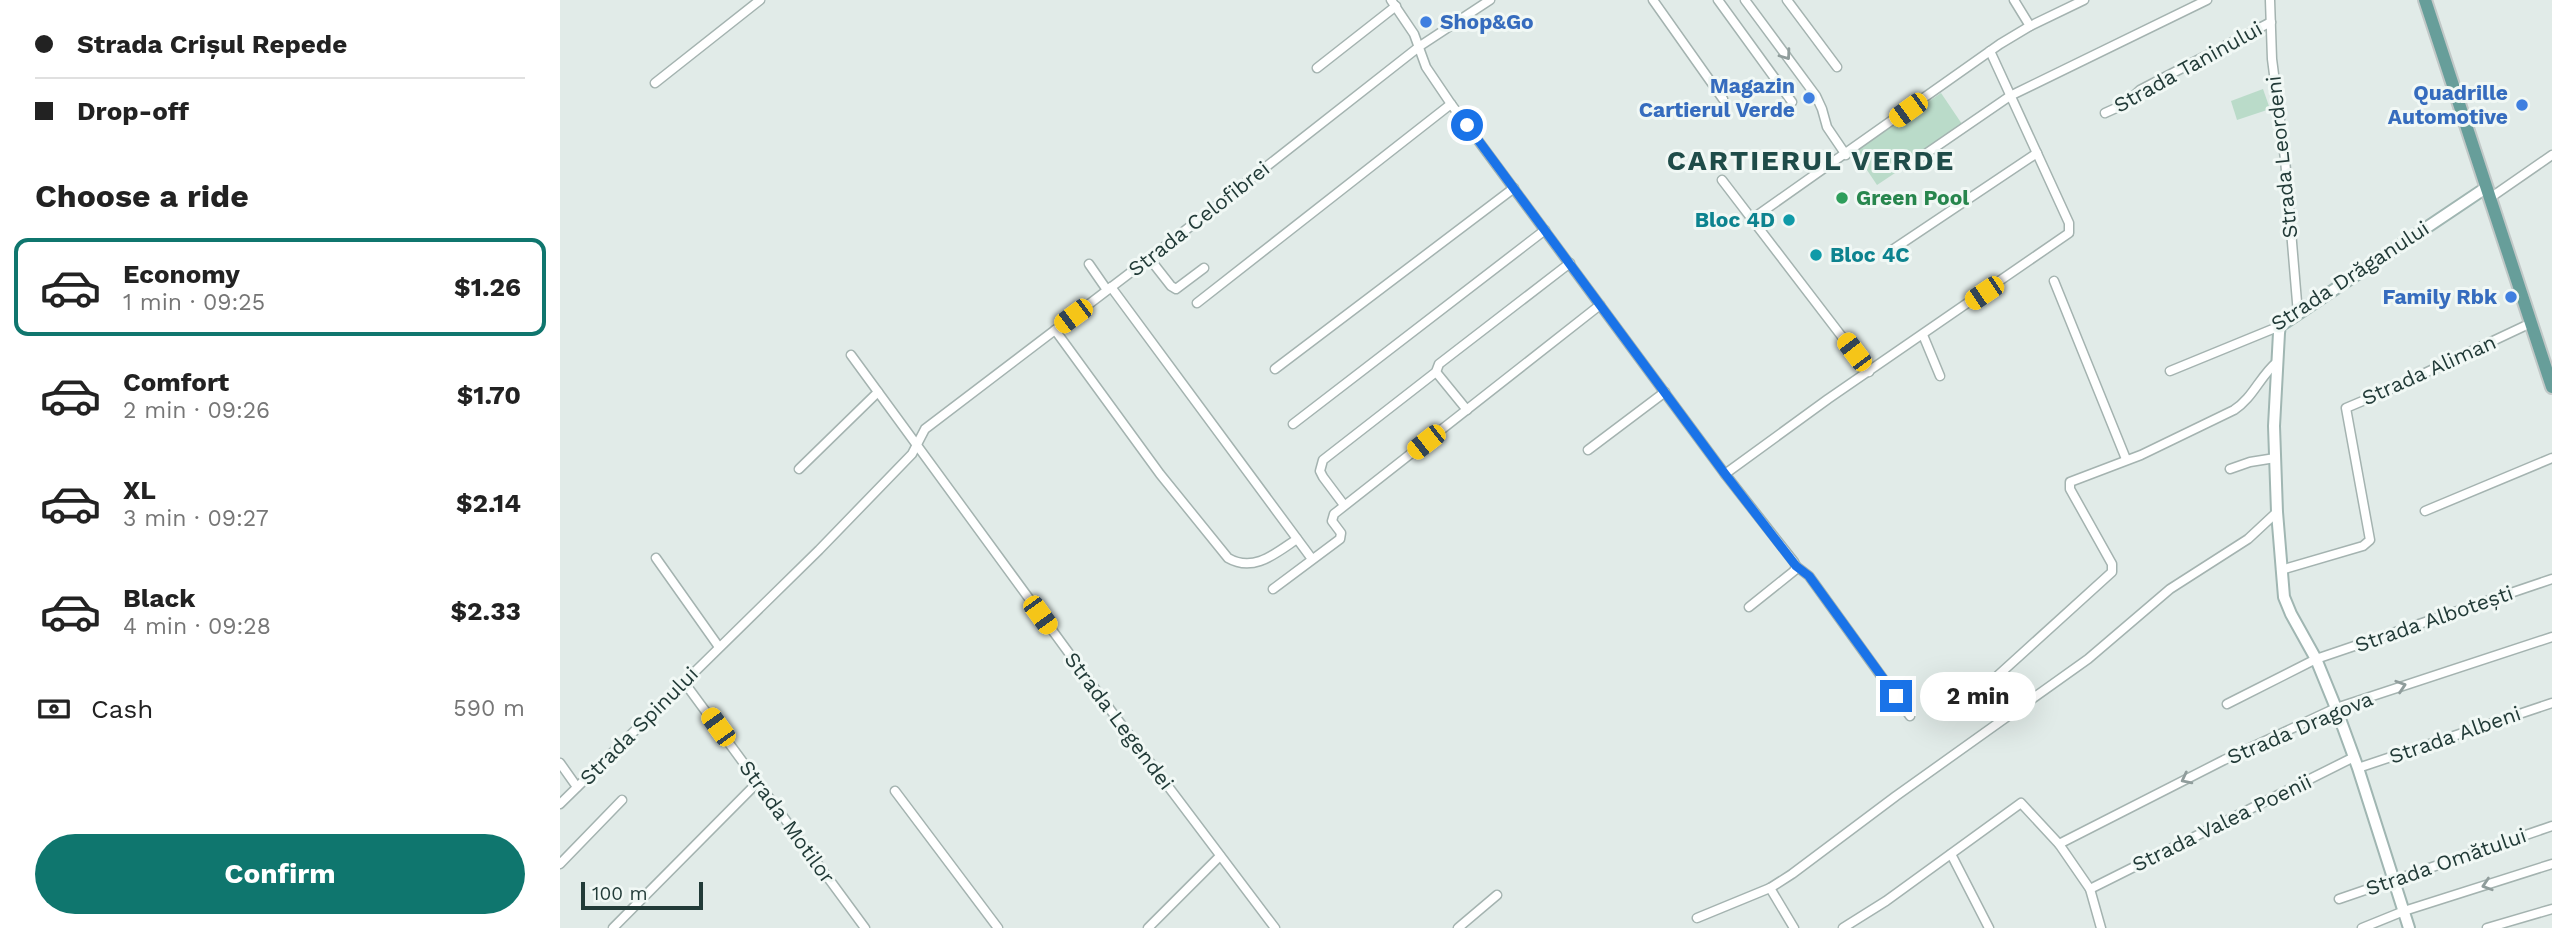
<!DOCTYPE html>
<html lang="en">
<head>
<meta charset="utf-8">
<style>
  body { margin:0; font-family:"Work Sans",sans-serif; background:#f6f6f6; color:#222; height:100vh; display:flex; flex-direction:column; font-size:26px; white-space:nowrap }
  * { box-sizing:border-box; margin:0 }
  p { font-size:23px; color:#767676 }
  .icon { flex:none; width:38px; height:38px; fill:none; stroke:currentColor; stroke-width:2; stroke-linecap:round; stroke-linejoin:round }
  .map { position:relative; flex:1; overflow:hidden }
  .drawer { display:flex; flex-direction:column; background:#fff; width:560px }
  .drawer>* { flex:none }
  .banner { display:grid; align-content:center; height:154px; padding:0 35px; background:#fff }
  .scale { position:absolute; left:21px; bottom:18px; width:122px; box-sizing:border-box; padding-left:7px; border:4px solid #223b38; border-top:0; font-size:19px; line-height:24px; white-space:nowrap; color:#223b38; -webkit-text-stroke:5px #f1f8f5; paint-order:stroke }
  .end { position:absolute; width:32px; height:32px; margin:-16px; border:9px solid #1a73e8; background:#fff; box-shadow:0 0 0 4px #fff }
  .from { border-radius:50% }
  .bubble { position:absolute; height:49px; border-radius:24px; background:#fff; box-shadow:0 7px 28px #0002; font-size:23px; font-weight:700; line-height:49px; text-align:center }
  .car { position:absolute; width:21px; height:42px; margin:-21px -10px; border-radius:9px; box-shadow:0 0 5px 2px #0007; background:linear-gradient(#f5c518 24%,#345 0 40%,#f5c518 0 76%,#345 0 86%,#f5c518 0) }
  .banner b { display:flex; align-items:center; gap:24px; height:66px; font-size:26px }
  .banner b+b { border-top:2px solid #e0e0e0 }
  .banner i { width:18px; height:18px; background:#222 }
  ul { padding:0; list-style:none }
  li { display:flex; align-items:center; gap:21px; height:98px; margin:0 14px 10px; padding:0 21px; border:4px solid transparent; border-radius:14px }
  li div { flex:1 }
  li b { display:block; font-size:26px }
  li em { font-style:normal; font-weight:700 }
  li.active { border-color:#0f766e }
  li>.icon { width:63px; height:63px; stroke-width:1.5 }
  h2 { padding:0 35px; font-size:32px; line-height:84px }
  .pay { display:flex; align-items:center; gap:18px; height:77px; padding:0 35px; font-size:26px }
  .pay p { margin-inline-start:auto }
  .action { display:flex; gap:14px; margin-top:auto; padding:14px 35px }
  .action a { flex:1; height:80px; border-radius:42px; background:#0f766e; color:#fff; font-size:28px; font-weight:700; line-height:80px; text-align:center }
  main { display:flex; flex:1; min-height:0 }
  .map>svg:first-child { display:block }
  .park { fill:#badbc9 }
  .lines { fill:none; stroke-linecap:round; stroke-linejoin:round }
  .street-casing { stroke:#a4b3b0; stroke-width:11 }
  .secondary-casing { stroke:#a0b6b2; stroke-width:14 }
  .primary-casing { stroke:#c1c8c7; stroke-width:16 }
  .street { stroke:#fff; stroke-width:8 }
  .secondary { stroke:#fff; stroke-width:10 }
  .primary { stroke:#679e9a; stroke-width:12 }
  .oneway { stroke:#909d9c }
  .route { stroke:#1a73e8; stroke-width:9 }
  .shop-dot { fill:#3f7fe0; stroke:#f1f8f5; stroke-width:2.5 }
  .leisure-dot { fill:#2e9e5b; stroke:#f1f8f5; stroke-width:2.5 }
  .culture-dot { fill:#0f9aa8; stroke:#f1f8f5; stroke-width:2.5 }
  .labels { text-anchor:middle; stroke-width:6; stroke-linejoin:round; paint-order:stroke }
  .shop-label { font-size:21px; font-weight:bold; fill:#366cbe; stroke:#f1f8f5; text-anchor:end }
  .street-label { font-size:21px; fill:#223b38; stroke:#f1f8f5 }
  .leisure-label { font-size:21px; font-weight:bold; fill:#27864d; stroke:#f1f8f5; text-anchor:start }
  .culture-label { font-size:21px; font-weight:bold; fill:#0d838f; stroke:#f1f8f5; text-anchor:end }
  .district-label { font-size:28px; font-weight:bold; letter-spacing:2px; fill:#1f4c49; stroke:#f1f8f5 }
</style>
</head>
<body>
<main>
<section class="drawer">
<div class="banner">
<b><i class="from"></i>Strada Crișul Repede</b>
<b><i></i>Drop-off</b>
</div>
<h2>Choose a ride</h2>
<ul>
<li class="active"><svg class="icon" aria-label="car" viewBox="0 0 24 24"><path d="M5 17H2v-5l4-1 3-4h7l3 4 3 1v5h-3M9 17h6M6 11h13"/><circle cx="7" cy="17" r="2"/><circle cx="17" cy="17" r="2"/></svg><div><b>Economy</b><p>1 min · 09:25</p></div><em>$1.26</em></li>
<li><svg class="icon" aria-label="car" viewBox="0 0 24 24"><path d="M5 17H2v-5l4-1 3-4h7l3 4 3 1v5h-3M9 17h6M6 11h13"/><circle cx="7" cy="17" r="2"/><circle cx="17" cy="17" r="2"/></svg><div><b>Comfort</b><p>2 min · 09:26</p></div><em>$1.70</em></li>
<li><svg class="icon" aria-label="car" viewBox="0 0 24 24"><path d="M5 17H2v-5l4-1 3-4h7l3 4 3 1v5h-3M9 17h6M6 11h13"/><circle cx="7" cy="17" r="2"/><circle cx="17" cy="17" r="2"/></svg><div><b>XL</b><p>3 min · 09:27</p></div><em>$2.14</em></li>
<li><svg class="icon" aria-label="car" viewBox="0 0 24 24"><path d="M5 17H2v-5l4-1 3-4h7l3 4 3 1v5h-3M9 17h6M6 11h13"/><circle cx="7" cy="17" r="2"/><circle cx="17" cy="17" r="2"/></svg><div><b>Black</b><p>4 min · 09:28</p></div><em>$2.33</em></li>
</ul>
<div class="pay"><svg class="icon" aria-label="cash" viewBox="0 0 24 24"><path d="M3 7h18v10H3z"/><circle cx="12" cy="12" r="2"/></svg>Cash<p>590 m</p></div>
<div class="action"><a>Confirm</a></div>
</section>
<div class="map">
<svg width="1992" height="928" viewBox="0 0 1992 928">
  <rect width="100%" height="100%" fill="#e1ebe8"/>
  <!-- park -->
  <g class="park">
    <path d="M 1703,89 L 1710,109 L 1677,120 L 1671,101 Z"/>
    <path d="M 1381,93 L 1404,127 L 1317,185 L 1295,152 Z"/>
  </g>
  <g class="lines">
    <defs>
      <g id="street">
        <path d="M 831,0 L 854,34 L 866,67 L 891,104 L 1165,474 L 1234,562 L 1236,566 L 1234,571 L 1189,607"/>
        <path d="M 1093,0 L 1163,99"/>
        <path d="M 1158,0 L 1232,102"/>
        <path d="M 1185,0 L 1256,96 L 1262,109 L 1267,127 L 1286,155"/>
        <path d="M 1227,0 L 1277,67"/>
        <path d="M 1454,0 L 1470,26"/>
        <path d="M 1710,0 L 1712,59 L 1725,159 L 1738,314"/>
        <path d="M 757,68 L 836,6"/>
        <path d="M 95,83 L 200,0"/>
        <path d="M 1545,113 L 1565,104 L 1580,90 L 1711,22"/>
        <path d="M 1348,166 L 1450,96 L 1647,0"/>
        <path d="M 1162,180 L 1309,372"/>
        <path d="M 1930,198 L 1992,155"/>
        <path d="M 1192,219 L 1440,44 L 1470,26 L 1524,0"/>
        <path d="M 1329,252 L 1477,153"/>
        <path d="M 589,258 L 611,286 L 616,289 L 644,268"/>
        <path d="M 529,264 L 547,290"/>
        <path d="M 1494,281 L 1566,459"/>
        <path d="M 551,287 L 752,559"/>
        <path d="M 637,303 L 891,104"/>
        <path d="M 495,330 L 600,474 L 668,558 C 694,573 716,553 737,539"/>
        <path d="M 1363,335 L 1380,376"/>
        <path d="M 291,355 L 552,712 L 715,928"/>
        <path d="M 715,369 L 954,188"/>
        <path d="M 1610,371 L 1720,326"/>
        <path d="M 876,372 L 907,410"/>
        <path d="M 733,424 L 985,230"/>
        <path d="M 1028,450 L 1105,392"/>
        <path d="M 239,469 L 318,392"/>
        <path d="M 1670,469 L 1690,462 L 1715,458"/>
        <path d="M 1165,474 L 1268,399 L 1509,233 L 1509,223 L 1430,51"/>
        <path d="M 784,505 L 763,477 L 760,471 L 763,460 L 876,372 L 879,364 L 1010,263"/>
        <path d="M 1865,511 L 1992,458"/>
        <path d="M 96,558 L 159,647"/>
        <path d="M 1236,566 L 1249,576 L 1350,716"/>
        <path d="M 1721,570 L 1803,546 L 1810,540 L 1786,408 L 1831,389 L 1971,323"/>
        <path d="M 713,589 L 780,539 L 781,533 L 772,521 L 774,514 L 1040,305"/>
        <path d="M 1434,679 L 1552,572 L 1552,564 L 1510,489 L 1510,482 L 1581,455 L 1674,410 C 1693,398 1700,376 1717,362"/>
        <path d="M 124,682 L 305,928"/>
        <path d="M 1667,704 L 1756,659 L 1992,579"/>
        <path d="M 0,763 L 17,787"/>
        <path d="M 1798,768 L 1992,703"/>
        <path d="M 335,791 L 438,928"/>
        <path d="M 0,804 L 259,550 L 352,454 L 365,429 L 604,247 L 860,46 L 930,0"/>
        <path d="M 1499,844 L 1664,760 L 1776,708 L 1992,637"/>
        <path d="M 1391,854 L 1429,928"/>
        <path d="M 0,864 L 62,800"/>
        <path d="M 1210,888 L 1234,928"/>
        <path d="M 1530,889 L 1794,757"/>
        <path d="M 1779,899 L 1992,826"/>
        <path d="M 1137,918 L 1210,888 L 1232,874 L 1336,796 L 1528,659 L 1610,589 L 1688,539 L 1717,512"/>
        <path d="M 53,928 L 198,782"/>
        <path d="M 588,928 L 660,856"/>
        <path d="M 898,928 L 937,895"/>
        <path d="M 1283,928 L 1326,901 L 1461,803 L 1499,844 L 1530,889 L 1541,928"/>
        <path d="M 1802,928 L 1844,911 L 1992,864"/>
        <path d="M 1927,928 L 1992,909"/>
      </g>
      <path id="secondary" d="M 1849,928 L 1798,768 L 1776,708 L 1756,659 L 1731,614 L 1724,597 L 1717,512 L 1714,426 L 1719,333 L 1720,326 L 1927,187"/>
      <path id="primary" d="M 1865,0 L 1992,387"/>
    </defs>
    <!-- street casing -->
    <use href="#street" class="street-casing"/>
    <!-- secondary casing -->
    <use href="#secondary" class="secondary-casing"/>
    <!-- primary casing -->
    <use href="#primary" class="primary-casing"/>
    <!-- street -->
    <use href="#street" class="street"/>
    <!-- secondary -->
    <use href="#secondary" class="secondary"/>
    <!-- primary -->
    <use href="#primary" class="primary"/>
  </g>
  <!-- one-way arrows -->
  <defs><path id="oneway-chevron" d="M-2-3.5L2.5 0L-2 3.5" fill="none" stroke-width="1.6" stroke-linecap="round" stroke-linejoin="round" transform="scale(1.75)"/></defs>
  <g class="oneway">
    <use href="#oneway-chevron" transform="translate(1226 55) rotate(54)"/>
    <use href="#oneway-chevron" transform="translate(1841 686) rotate(-18)"/>
    <use href="#oneway-chevron" transform="translate(1626 779) rotate(153)"/>
    <use href="#oneway-chevron" transform="translate(1927 885) rotate(162)"/>
  </g>
  <g class="lines">
    <!-- route -->
    <path class="route" d="M 907,125 L 1165,474 L 1236,566 L 1249,576 L 1336,696"/>
  </g>
  <!-- markers -->
  <g class="shop-dot">
    <circle cx="866" cy="22" r="7"/>
    <circle cx="1249" cy="98" r="7"/>
    <circle cx="1962" cy="105" r="7"/>
    <circle cx="1951" cy="297" r="7"/>
  </g>
  <circle class="leisure-dot" cx="1282" cy="198" r="7"/>
  <g class="culture-dot">
    <circle cx="1229" cy="220" r="7"/>
    <circle cx="1256" cy="255" r="7"/>
  </g>
  <g class="labels">
    <!-- shop labels -->
    <g class="shop-label">
      <text x="880" y="29" text-anchor="start">Shop&amp;Go</text>
      <text x="1235" y="93">Magazin<tspan x="1235" dy="24">Cartierul Verde</tspan></text>
      <text x="1948" y="100">Quadrille<tspan x="1948" dy="24">Automotive</tspan></text>
      <text x="1937" y="304">Family Rbk</text>
    </g>
    <!-- street labels -->
    <g class="street-label">
      <text transform="translate(1628 67) rotate(-29)" y="7">Strada Taninului</text>
      <text transform="translate(1722 157) rotate(-96)" y="7">Strada Leordeni</text>
      <text transform="translate(639 219) rotate(-38)" y="7">Strada Celofibrei</text>
      <text transform="translate(1790 276) rotate(-33)" y="7">Strada Drăganului</text>
      <text transform="translate(1869 370) rotate(-24)" y="7">Strada Aliman</text>
      <text transform="translate(1874 619) rotate(-19)" y="7">Strada Albotești</text>
      <text transform="translate(559 721) rotate(53)" y="7">Strada Legendei</text>
      <text transform="translate(79 726) rotate(-45)" y="7">Strada Spinului</text>
      <text transform="translate(1740 728) rotate(-23)" y="7">Strada Dragova</text>
      <text transform="translate(1895 735) rotate(-19)" y="7">Strada Albeni</text>
      <text transform="translate(227 822) rotate(54)" y="7">Strada Motilor</text>
      <text transform="translate(1662 823) rotate(-26)" y="7">Strada Valea Poenii</text>
      <text transform="translate(1886 862) rotate(-19)" y="7">Strada Omătului</text>
    </g>
    <!-- leisure labels -->
    <g class="leisure-label">
      <text x="1296" y="205">Green Pool</text>
    </g>
    <!-- culture labels -->
    <g class="culture-label">
      <text x="1215" y="227">Bloc 4D</text>
      <text x="1270" y="262" text-anchor="start">Bloc 4C</text>
    </g>
    <!-- district labels -->
    <g class="district-label">
      <text x="1251" y="170">CARTIERUL VERDE</text>
    </g>
  </g>
</svg>
<div class="scale">100 m</div>
<i class="end from" style="left:907px;top:125px"></i>
<i class="end" style="left:1336px;top:696px"></i>
<div class="bubble" style="left:1360px;top:672px;width:116px">2 min</div>
<i class="car" style="left:1348px;top:110px;rotate:234deg"></i>
<i class="car" style="left:1424px;top:293px;rotate:236deg"></i>
<i class="car" style="left:513px;top:316px;rotate:233deg"></i>
<i class="car" style="left:1294px;top:352px;rotate:323deg"></i>
<i class="car" style="left:866px;top:442px;rotate:232deg"></i>
<i class="car" style="left:480px;top:615px;rotate:144deg"></i>
<i class="car" style="left:158px;top:727px;rotate:324deg"></i>
</div>
</main>
</body>
</html>
